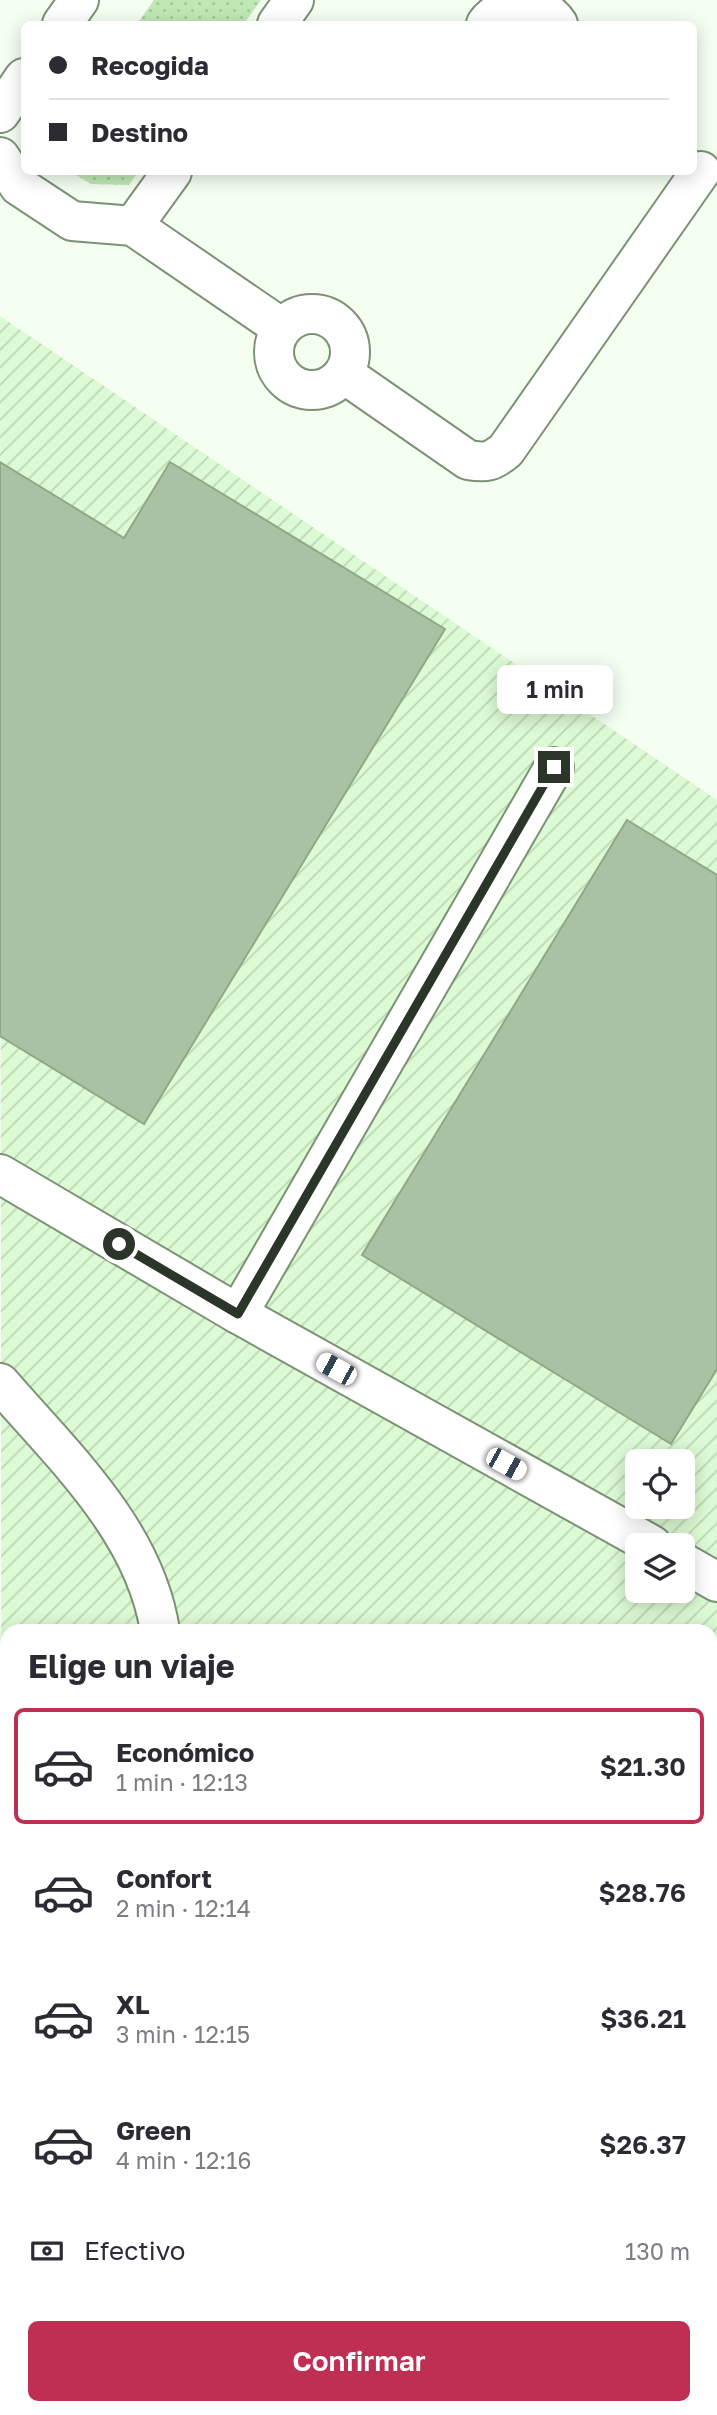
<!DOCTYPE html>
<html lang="es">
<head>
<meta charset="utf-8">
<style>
  body { margin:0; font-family:"Golos Text",sans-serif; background:#f2f2f3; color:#2b2b33; height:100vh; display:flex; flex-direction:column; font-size:26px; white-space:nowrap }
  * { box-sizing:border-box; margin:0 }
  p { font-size:23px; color:#7c7c81 }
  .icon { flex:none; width:38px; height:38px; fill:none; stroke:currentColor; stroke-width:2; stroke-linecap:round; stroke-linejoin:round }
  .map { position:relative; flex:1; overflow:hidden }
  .side { position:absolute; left:0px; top:1624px; width:718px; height:791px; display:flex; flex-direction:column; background:#fff; border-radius:21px 21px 0 0; box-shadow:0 4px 18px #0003 }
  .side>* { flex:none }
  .top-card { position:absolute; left:21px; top:21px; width:676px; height:154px; border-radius:10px; box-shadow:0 4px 18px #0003; display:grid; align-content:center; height:154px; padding:0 28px; background:#fff }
  .controls { position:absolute; left:625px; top:1449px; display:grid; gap:14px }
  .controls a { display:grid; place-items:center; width:70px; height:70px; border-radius:10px; background:#fff; box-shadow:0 4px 18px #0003; font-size:35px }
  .end { position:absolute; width:32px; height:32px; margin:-16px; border:9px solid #2c3529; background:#fff; box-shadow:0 0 0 4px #fff }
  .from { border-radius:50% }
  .bubble { position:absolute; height:49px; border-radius:10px; background:#fff; box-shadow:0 4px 18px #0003; font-size:23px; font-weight:600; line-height:49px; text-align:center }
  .car { position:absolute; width:21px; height:42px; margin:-21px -10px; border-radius:9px; box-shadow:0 0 5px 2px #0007; background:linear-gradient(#fff 24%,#345 0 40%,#fff 0 76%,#345 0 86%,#fff 0) }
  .top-card b { display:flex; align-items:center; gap:24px; height:66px; font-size:26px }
  .top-card b+b { border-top:2px solid #e1e1e2 }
  .top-card i { width:18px; height:18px; background:#2b2b33 }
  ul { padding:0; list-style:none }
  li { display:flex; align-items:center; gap:21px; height:116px; margin:0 14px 10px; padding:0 14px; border:4px solid transparent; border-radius:10px }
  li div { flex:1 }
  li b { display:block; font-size:26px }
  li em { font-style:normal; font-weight:600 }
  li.active { border-color:#bf2f53 }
  li>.icon { width:63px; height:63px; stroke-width:1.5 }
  h2 { padding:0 28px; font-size:32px; line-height:84px }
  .pay { display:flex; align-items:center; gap:18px; height:77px; padding:0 28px; font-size:26px }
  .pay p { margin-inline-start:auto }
  .action { display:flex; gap:14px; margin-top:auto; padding:14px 28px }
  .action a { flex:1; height:80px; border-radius:10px; background:#bf2f53; color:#fff; font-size:28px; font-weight:600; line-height:80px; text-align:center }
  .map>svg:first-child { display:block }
  .built { fill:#dcfad3 }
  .industrial { fill:url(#industrial-furrows); fill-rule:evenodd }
  .park { fill:url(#park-dots) }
  .building { fill:#aac2a4; stroke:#90a88a; stroke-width:2 }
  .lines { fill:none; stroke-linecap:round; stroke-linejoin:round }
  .minor-casing { stroke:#7b9275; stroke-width:42 }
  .minor { stroke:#fff; stroke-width:38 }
  .route { stroke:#2c3529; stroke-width:9 }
</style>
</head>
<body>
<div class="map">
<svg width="717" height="2415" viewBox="0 0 717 2415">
  <defs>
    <pattern id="industrial-furrows" width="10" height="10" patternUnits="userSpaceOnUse" patternTransform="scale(1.75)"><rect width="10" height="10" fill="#dcfad3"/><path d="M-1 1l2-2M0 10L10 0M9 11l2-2" fill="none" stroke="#bdd7b5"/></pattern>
    <pattern id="park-dots" width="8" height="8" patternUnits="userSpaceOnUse" patternTransform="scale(1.75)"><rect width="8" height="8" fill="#c0e8b5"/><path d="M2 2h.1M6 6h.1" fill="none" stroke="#a5c89c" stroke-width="1.8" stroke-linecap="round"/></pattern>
  </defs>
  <rect width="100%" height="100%" fill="#f4fef1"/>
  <!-- built -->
  <path class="built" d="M 711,1679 L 717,1683 L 717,2415 L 2,2415 L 8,2408 L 710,2408 Z"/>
  <!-- industrial -->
  <path class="industrial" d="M 0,316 L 717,800 L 717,1683 L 711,1679 L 710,1631 L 7,1631 L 8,2408 L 2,2415 ZM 637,1461 L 682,1461 L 682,1507 L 637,1507 ZM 637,1545 L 682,1545 L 682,1591 L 637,1591 Z"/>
  <!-- park -->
  <g class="park">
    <path d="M 154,0 L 261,0 L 244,24 L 137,24 Z"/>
    <path d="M 71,172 L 138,172 L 129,185 L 91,184 Z"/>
  </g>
  <!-- building -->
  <g class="building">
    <path d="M 0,462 L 124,538 L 170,462 L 445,629 L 144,1124 L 0,1036 Z"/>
    <path d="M 627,820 L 717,875 L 717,1369 L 671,1444 L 362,1255 Z"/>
    <path d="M 7,2007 L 7,2325 L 0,2333 L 0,2015 Z"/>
    <path d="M 710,2189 L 717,2193 L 717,2269 L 710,2279 Z"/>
    <path d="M 64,2408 L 169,2408 L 170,2415 L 66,2415 Z"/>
    <path d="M 652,2408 L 690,2408 L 713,2415 L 650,2415 Z"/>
  </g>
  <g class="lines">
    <defs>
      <g id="minor">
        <path d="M 62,24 L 79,0"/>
        <path d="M 277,24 L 294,0"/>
        <path d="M 486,24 C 503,0 543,0 558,24"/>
        <path d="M 0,113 L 24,78"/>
        <path d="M 0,157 L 19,186 L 72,221 L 133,226 L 282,328"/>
        <path d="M 133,226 L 172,172"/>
        <circle cx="312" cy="352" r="38"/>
        <path d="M 344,374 L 468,460 C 486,463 492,462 506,450 L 701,171"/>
        <path d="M 0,1174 L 238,1314 L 652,1545"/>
        <path d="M 238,1314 L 554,767"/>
        <path d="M 0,1383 C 63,1456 145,1531 160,1631"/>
        <path d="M 682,1562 L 717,1582"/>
        <path d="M 0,1725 L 7,1729"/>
        <path d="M 0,1864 L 7,1856"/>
        <path d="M 710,2149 L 717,2153"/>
        <path d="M 710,2347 L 717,2351"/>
        <path d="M 244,2408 L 245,2415"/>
        <path d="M 347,2408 L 348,2415"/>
        <path d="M 470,2408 L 471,2415"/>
        <path d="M 619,2415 L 623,2408"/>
      </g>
    </defs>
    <!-- minor casing -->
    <use href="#minor" class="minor-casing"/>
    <!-- minor -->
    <use href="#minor" class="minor"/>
  </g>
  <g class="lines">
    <!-- route -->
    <path class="route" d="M 119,1244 L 238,1314 L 554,767"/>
  </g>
</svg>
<div class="controls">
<a><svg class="icon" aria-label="locate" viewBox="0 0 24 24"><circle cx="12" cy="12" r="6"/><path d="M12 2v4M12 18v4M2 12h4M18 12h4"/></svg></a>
<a><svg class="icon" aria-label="layers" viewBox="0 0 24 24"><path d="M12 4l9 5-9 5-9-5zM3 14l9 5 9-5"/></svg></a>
</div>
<i class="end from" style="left:119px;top:1244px"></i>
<i class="end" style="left:554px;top:767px"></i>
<div class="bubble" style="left:497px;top:665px;width:116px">1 min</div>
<i class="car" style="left:336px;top:1369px;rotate:299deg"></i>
<i class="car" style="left:506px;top:1464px;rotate:119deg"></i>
<div class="top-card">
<b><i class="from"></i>Recogida</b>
<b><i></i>Destino</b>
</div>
<section class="side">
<h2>Elige un viaje</h2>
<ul>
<li class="active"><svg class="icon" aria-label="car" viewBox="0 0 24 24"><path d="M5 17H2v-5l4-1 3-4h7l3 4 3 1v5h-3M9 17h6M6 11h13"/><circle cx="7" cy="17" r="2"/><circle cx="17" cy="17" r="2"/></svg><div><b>Económico</b><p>1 min · 12:13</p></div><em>$21.30</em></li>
<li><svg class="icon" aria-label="car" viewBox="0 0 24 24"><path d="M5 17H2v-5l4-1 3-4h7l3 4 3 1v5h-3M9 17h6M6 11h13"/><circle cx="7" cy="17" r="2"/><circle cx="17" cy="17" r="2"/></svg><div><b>Confort</b><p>2 min · 12:14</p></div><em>$28.76</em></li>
<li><svg class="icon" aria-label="car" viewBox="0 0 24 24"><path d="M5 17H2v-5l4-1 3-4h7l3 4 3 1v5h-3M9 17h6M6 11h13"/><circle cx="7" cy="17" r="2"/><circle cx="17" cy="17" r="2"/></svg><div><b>XL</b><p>3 min · 12:15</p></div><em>$36.21</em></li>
<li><svg class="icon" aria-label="car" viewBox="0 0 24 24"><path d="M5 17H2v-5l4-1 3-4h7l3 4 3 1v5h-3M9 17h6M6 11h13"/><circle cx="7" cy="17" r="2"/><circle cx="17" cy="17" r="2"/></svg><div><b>Green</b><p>4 min · 12:16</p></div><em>$26.37</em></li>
</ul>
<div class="pay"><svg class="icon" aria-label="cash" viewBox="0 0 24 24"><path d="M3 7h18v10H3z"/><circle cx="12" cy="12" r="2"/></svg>Efectivo<p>130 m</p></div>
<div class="action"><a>Confirmar</a></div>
</section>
</div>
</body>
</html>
